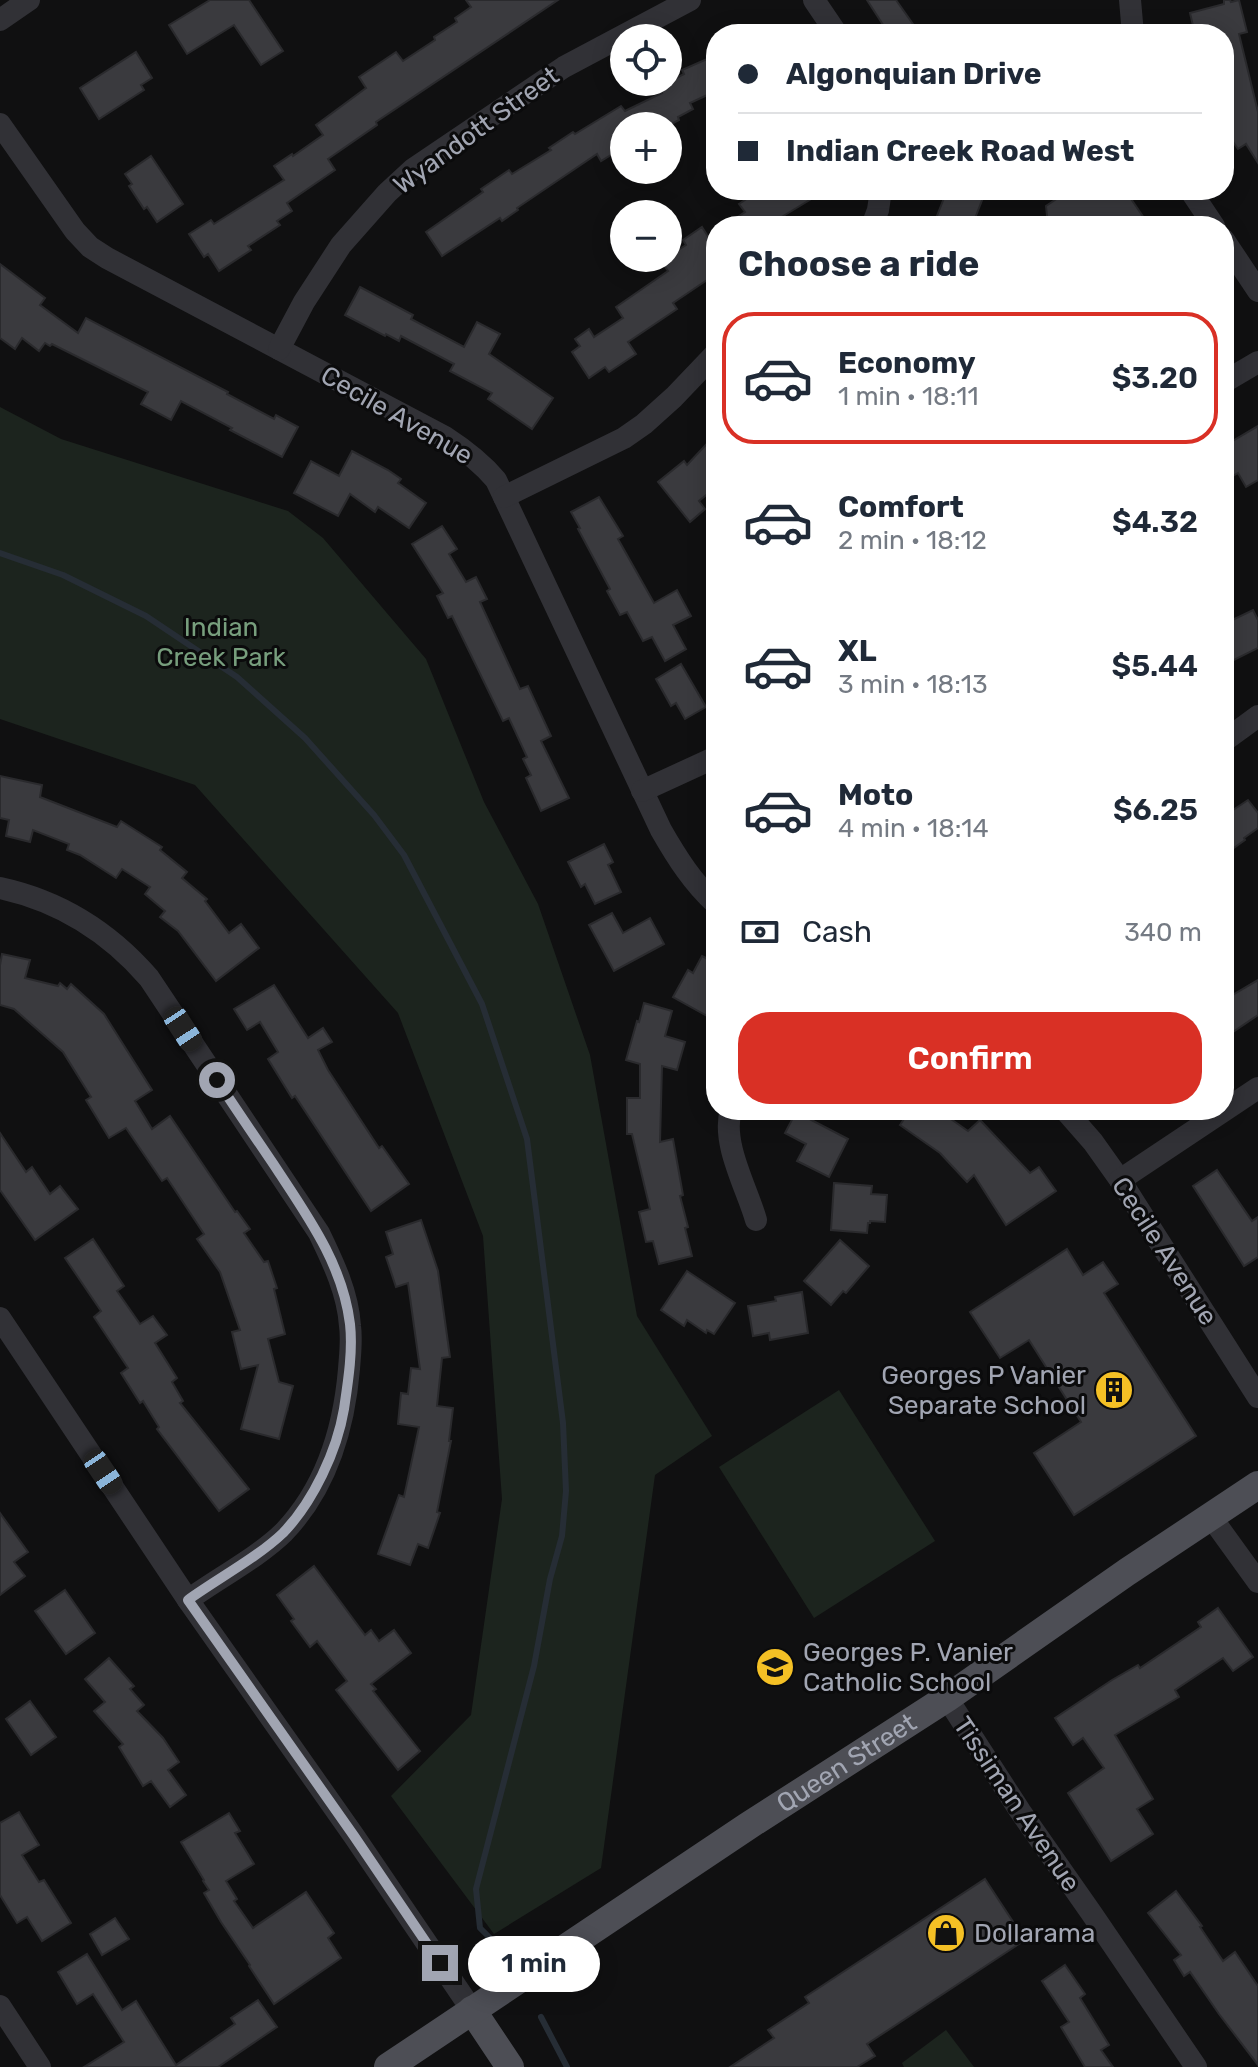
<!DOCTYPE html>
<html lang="en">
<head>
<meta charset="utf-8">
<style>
  body { margin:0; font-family:Rubik,sans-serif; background:#f2f2f3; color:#1f2937; height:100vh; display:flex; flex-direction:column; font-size:30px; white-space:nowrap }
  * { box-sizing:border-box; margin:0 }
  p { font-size:26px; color:#747a83 }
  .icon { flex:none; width:44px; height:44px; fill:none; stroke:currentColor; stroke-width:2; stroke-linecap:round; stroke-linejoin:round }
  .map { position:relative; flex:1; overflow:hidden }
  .side { position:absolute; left:706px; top:216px; width:528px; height:904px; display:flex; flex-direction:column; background:#fff; border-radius:32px; box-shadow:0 4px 20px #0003 }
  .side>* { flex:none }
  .guide { position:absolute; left:706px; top:24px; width:528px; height:176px; border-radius:32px; box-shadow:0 4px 20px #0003; display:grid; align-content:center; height:176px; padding:0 32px; background:#fff }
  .controls { position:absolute; left:610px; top:24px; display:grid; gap:16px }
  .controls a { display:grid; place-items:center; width:72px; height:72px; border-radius:50%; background:#fff; box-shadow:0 4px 20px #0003; font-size:40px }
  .end { position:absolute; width:36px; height:36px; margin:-18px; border:10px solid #a1a5b2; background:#111; box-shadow:0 0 0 4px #111 }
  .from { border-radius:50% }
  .bubble { position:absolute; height:56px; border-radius:28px; background:#fff; box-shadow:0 4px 20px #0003; font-size:26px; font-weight:600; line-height:56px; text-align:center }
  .car { position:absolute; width:24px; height:48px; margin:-24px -12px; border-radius:10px; box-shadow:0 0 6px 2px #0007; background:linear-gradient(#222 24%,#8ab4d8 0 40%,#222 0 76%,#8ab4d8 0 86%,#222 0) }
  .guide b { display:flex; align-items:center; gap:28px; height:76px; font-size:30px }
  .guide b+b { border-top:2px solid #e0e1e3 }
  .guide i { width:20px; height:20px; background:#1f2937 }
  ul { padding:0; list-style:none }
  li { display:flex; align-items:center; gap:24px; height:132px; margin:0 16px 12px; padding:0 16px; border:4px solid transparent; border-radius:32px }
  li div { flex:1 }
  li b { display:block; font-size:30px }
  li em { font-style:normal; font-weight:600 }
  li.selected { border-color:#d93025 }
  li>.icon { width:72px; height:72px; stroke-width:1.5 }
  h2 { padding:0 32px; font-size:36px; line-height:96px }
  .pay { display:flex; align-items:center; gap:20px; height:88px; padding:0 32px; font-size:30px }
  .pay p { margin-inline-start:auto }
  .button { display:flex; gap:16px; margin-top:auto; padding:16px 32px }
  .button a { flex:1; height:92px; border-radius:32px; background:#d93025; color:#fff; font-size:32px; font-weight:600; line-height:92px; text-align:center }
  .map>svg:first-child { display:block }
  .green { fill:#1c241e }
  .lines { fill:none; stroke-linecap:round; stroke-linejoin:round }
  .stream { stroke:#262d35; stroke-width:6 }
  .building { fill:#3a3a3e; stroke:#2a2a2d; stroke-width:2 }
  .minor { stroke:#313136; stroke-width:22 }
  .major { stroke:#4d4e55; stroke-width:28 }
  .route { stroke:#a1a5b2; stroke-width:10 }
  .labels { text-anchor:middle; stroke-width:6; stroke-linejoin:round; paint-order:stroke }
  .street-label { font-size:26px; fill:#a1a5b2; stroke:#0b0b0c }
  .park-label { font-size:26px; fill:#779e7d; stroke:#0b0b0c }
  .poi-label { font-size:26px; fill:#a1a5b2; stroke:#0b0b0c; text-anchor:start }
</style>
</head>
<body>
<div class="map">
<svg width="1258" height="2067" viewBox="0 0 1258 2067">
  <rect width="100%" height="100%" fill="#101011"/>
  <!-- green -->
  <g class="green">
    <path d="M 0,407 L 61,439 L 288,511 L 323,538 L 426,659 L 484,802 L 538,904 L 590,1055 L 637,1316 L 712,1436 L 655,1475 L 601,1868 L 494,1934 L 391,1796 L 471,1715 L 502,1499 L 483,1236 L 398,1013 L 195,785 L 0,719 Z"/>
    <path d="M 839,1390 L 935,1541 L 814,1618 L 719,1467 Z"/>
    <path d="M 946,2030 L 974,2067 L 904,2067 L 902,2063 Z"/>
  </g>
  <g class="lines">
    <!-- stream -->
    <g class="stream">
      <path d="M 0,553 L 63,575 L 146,616 L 237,677 L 305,738 L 374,815 L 404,855 L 482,1004 L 527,1139 L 563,1423 L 566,1491 L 562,1536 L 550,1579 L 534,1666 L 476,1889 L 480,1928 L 491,1939"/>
      <path d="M 541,2017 L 567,2067"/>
    </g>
  </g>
  <!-- building -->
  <g class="building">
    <path d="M 210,0 L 249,0 L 283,51 L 261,65 L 234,25 L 187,54 L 169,25 Z"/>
    <path d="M 466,0 L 558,0 L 376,122 L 377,125 L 328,159 L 335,170 L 287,203 L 292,211 L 277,221 L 280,225 L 248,246 L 251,250 L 219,271 L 208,254 L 204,257 L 189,234 L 211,220 L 214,224 L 284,180 L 274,166 L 292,154 L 293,156 L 323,135 L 316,125 L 366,88 L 359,77 L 396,52 L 403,61 L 435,40 L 434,37 L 457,22 L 455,18 L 471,7 Z"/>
    <path d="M 867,0 L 896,0 L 920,34 L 889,34 Z"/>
    <path d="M 1224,0 L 1230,0 L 1231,2 L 1239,0 L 1247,32 L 1239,34 L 1258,112 L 1258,163 L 1246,144 L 1238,149 L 1224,129 L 1224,34 L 1195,34 L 1190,13 L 1224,4 Z"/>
    <path d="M 136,52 L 152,78 L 141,85 L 144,90 L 99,119 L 80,88 Z"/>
    <path d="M 716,55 L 716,91 L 690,103 L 693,109 L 678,117 L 679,120 L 668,126 L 624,126 L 624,147 L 601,161 L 597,154 L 517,208 L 518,210 L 502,221 L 500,218 L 442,256 L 426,232 L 483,192 L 481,189 L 509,170 L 512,174 L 551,150 L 549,148 L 573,132 L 575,134 L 621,106 L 625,111 L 662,93 L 659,87 L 684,74 L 682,70 Z"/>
    <path d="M 151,156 L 183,204 L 157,222 L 147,207 L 144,209 L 129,186 L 132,184 L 125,174 Z"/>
    <path d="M 760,190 L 826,190 L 780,218 L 785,226 L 724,226 L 745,212 L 739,204 Z"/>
    <path d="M 954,190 L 986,190 L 972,226 L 933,226 L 946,193 L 952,195 Z"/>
    <path d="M 1070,190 L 1125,190 L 1144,218 L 1132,226 L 1048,226 L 1046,206 Z"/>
    <path d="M 702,227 L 716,249 L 716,274 L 673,303 L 677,309 L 628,342 L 636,354 L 609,372 L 605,367 L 589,378 L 572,352 L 580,346 L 575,339 L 589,329 L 594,337 L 623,318 L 616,307 L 668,271 L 661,261 L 686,245 L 683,240 Z"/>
    <path d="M 0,264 L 45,298 L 40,305 L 78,333 L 86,318 L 228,392 L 227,394 L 274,419 L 276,415 L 298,427 L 282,457 L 230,430 L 232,428 L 181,401 L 171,420 L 141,404 L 148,392 L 52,344 L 50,346 L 45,343 L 39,351 L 22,338 L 15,349 L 0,338 Z"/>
    <path d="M 360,287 L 413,315 L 411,319 L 464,347 L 477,322 L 500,334 L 489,354 L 553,398 L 532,429 L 488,399 L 492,393 L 450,371 L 454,364 L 401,336 L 399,341 L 386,334 L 385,336 L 345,315 Z"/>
    <path d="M 1258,426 L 1258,480 L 1246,487 L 1238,473 L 1224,481 L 1224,446 Z"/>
    <path d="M 716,434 L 716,487 L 699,501 L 705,509 L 690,522 L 658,482 L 684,461 L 687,465 Z"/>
    <path d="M 352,451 L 388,470 L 401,479 L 398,483 L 426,503 L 409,528 L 378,507 L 375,512 L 350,494 L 338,516 L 294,493 L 311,461 L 339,476 Z"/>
    <path d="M 599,497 L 623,536 L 618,539 L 654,603 L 677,590 L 691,616 L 673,625 L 686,649 L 665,661 L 652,637 L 643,641 L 627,612 L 620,615 L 607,591 L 610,589 L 578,529 L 580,528 L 571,512 Z"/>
    <path d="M 442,526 L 457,549 L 449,554 L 466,582 L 476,577 L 487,599 L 480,602 L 520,689 L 528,686 L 551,736 L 541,741 L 569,798 L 541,811 L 526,778 L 531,775 L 523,759 L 527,757 L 509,718 L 503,721 L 452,616 L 448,618 L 437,596 L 443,593 L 412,544 Z"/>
    <path d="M 1253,610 L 1258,620 L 1258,648 L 1224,665 L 1224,630 L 1230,626 L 1228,622 Z"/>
    <path d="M 681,664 L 706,707 L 685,719 L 676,703 L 671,706 L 656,679 Z"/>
    <path d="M 0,776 L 42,785 L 40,797 L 117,827 L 121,821 L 162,847 L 160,850 L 187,872 L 182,878 L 207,899 L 205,901 L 229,933 L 241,924 L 259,948 L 216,981 L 178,931 L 160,917 L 165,911 L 145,894 L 150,887 L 122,869 L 116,878 L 80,855 L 67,850 L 69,844 L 33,830 L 30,842 L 6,836 L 9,820 L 0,818 Z"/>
    <path d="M 1248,800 L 1258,813 L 1258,828 L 1244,838 L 1245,840 L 1224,855 L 1224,816 Z"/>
    <path d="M 604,844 L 613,862 L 608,865 L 621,892 L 595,904 L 585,884 L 581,887 L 568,862 Z"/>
    <path d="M 612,913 L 623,933 L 650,918 L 664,944 L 614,971 L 589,925 Z"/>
    <path d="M 2,954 L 30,960 L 25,978 L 58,986 L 60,983 L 67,989 L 71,984 L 104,1014 L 152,1090 L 135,1101 L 152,1129 L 170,1116 L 235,1212 L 237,1211 L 250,1229 L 244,1233 L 264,1262 L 268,1261 L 277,1288 L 274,1289 L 285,1334 L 268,1339 L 279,1382 L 293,1386 L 279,1439 L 241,1429 L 258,1365 L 241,1369 L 232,1332 L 240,1330 L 220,1272 L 197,1239 L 204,1234 L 167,1178 L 162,1181 L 126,1128 L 109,1138 L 86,1100 L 91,1097 L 63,1052 L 14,1009 L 0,1005 L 0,965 Z"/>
    <path d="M 702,956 L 716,963 L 716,1004 L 709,1017 L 673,997 L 688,970 L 693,973 Z"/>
    <path d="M 1258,980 L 1258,1015 L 1224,1038 L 1224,1000 Z"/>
    <path d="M 274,985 L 308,1038 L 323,1028 L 332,1042 L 318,1050 L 328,1070 L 379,1148 L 382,1146 L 409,1184 L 371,1211 L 295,1096 L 292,1098 L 268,1059 L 278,1052 L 260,1022 L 247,1030 L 234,1009 Z"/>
    <path d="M 644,1003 L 672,1011 L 665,1036 L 685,1042 L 677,1070 L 662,1066 L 660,1142 L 673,1139 L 683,1195 L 680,1196 L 688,1227 L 685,1228 L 692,1256 L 659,1264 L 653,1241 L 646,1242 L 639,1212 L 650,1209 L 632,1134 L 627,1134 L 627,1098 L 640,1098 L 640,1064 L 626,1060 L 637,1021 L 639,1022 Z"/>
    <path d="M 910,1110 L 938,1110 L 968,1131 L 980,1120 L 1030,1173 L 1039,1167 L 1056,1191 L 1006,1225 L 974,1175 L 967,1182 L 940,1153 L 900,1125 Z"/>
    <path d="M 796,1112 L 848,1139 L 829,1177 L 797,1161 L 806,1144 L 785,1133 Z"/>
    <path d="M 0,1133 L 26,1172 L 32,1167 L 50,1194 L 60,1186 L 78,1209 L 35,1240 L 0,1190 Z"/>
    <path d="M 1217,1170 L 1252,1221 L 1258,1217 L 1258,1257 L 1244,1266 L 1193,1186 Z"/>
    <path d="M 834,1183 L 872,1186 L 871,1194 L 887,1195 L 885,1222 L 870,1221 L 870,1223 L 868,1223 L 867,1233 L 831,1230 Z"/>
    <path d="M 421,1220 L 438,1271 L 450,1357 L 442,1358 L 437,1406 L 453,1408 L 449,1441 L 451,1441 L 437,1512 L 440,1513 L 428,1548 L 418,1544 L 410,1565 L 378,1554 L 399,1495 L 404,1497 L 419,1427 L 398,1424 L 401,1393 L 408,1394 L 411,1368 L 420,1369 L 408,1283 L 396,1287 L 386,1257 L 393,1254 L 386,1232 Z"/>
    <path d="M 93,1239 L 124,1286 L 117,1291 L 140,1324 L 153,1316 L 167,1335 L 155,1343 L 177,1378 L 172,1382 L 183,1401 L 180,1403 L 249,1489 L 219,1511 L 157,1429 L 159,1427 L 143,1401 L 140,1403 L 121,1373 L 128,1368 L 94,1317 L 101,1311 L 65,1258 Z"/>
    <path d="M 840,1240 L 869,1266 L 846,1293 L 843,1291 L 831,1305 L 804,1281 Z"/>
    <path d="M 1067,1249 L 1083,1275 L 1103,1262 L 1118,1284 L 1104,1293 L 1196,1436 L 1074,1515 L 1034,1453 L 1081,1422 L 1029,1340 L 1000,1358 L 970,1312 Z"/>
    <path d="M 687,1271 L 735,1303 L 714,1334 L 707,1330 L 706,1333 L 687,1320 L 684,1326 L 661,1310 Z"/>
    <path d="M 802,1292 L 808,1333 L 770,1340 L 769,1333 L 753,1336 L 748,1306 L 776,1301 L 775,1297 Z"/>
    <path d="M 0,1513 L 28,1552 L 14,1562 L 25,1576 L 0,1595 Z"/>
    <path d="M 314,1566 L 365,1635 L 371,1630 L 379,1641 L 394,1630 L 411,1653 L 371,1684 L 376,1689 L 373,1691 L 420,1751 L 398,1770 L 336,1690 L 347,1681 L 317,1641 L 310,1647 L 291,1621 L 294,1619 L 277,1595 Z"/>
    <path d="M 65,1590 L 95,1633 L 66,1654 L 35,1611 Z"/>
    <path d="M 1218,1608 L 1253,1657 L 1233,1671 L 1223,1658 L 1175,1690 L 1179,1697 L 1115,1735 L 1153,1799 L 1137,1809 L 1153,1834 L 1111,1861 L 1068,1793 L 1104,1768 L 1083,1738 L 1073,1745 L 1055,1718 L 1112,1680 L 1138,1665 L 1140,1668 L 1201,1627 L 1198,1622 Z"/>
    <path d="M 109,1658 L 134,1686 L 130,1689 L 144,1705 L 137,1711 L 163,1738 L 179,1762 L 168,1770 L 186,1795 L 170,1807 L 151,1781 L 143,1786 L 119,1747 L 123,1744 L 94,1711 L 105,1702 L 85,1679 Z"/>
    <path d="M 30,1701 L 56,1737 L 31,1755 L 6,1719 Z"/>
    <path d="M 19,1812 L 39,1845 L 22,1855 L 39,1882 L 44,1880 L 71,1923 L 42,1941 L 27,1917 L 17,1923 L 0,1895 L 0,1823 Z"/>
    <path d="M 229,1813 L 240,1831 L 235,1833 L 254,1864 L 226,1881 L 237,1899 L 234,1901 L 253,1928 L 306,1892 L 334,1933 L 328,1938 L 341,1958 L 274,2004 L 249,1966 L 250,1965 L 221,1922 L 204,1893 L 209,1890 L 203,1881 L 204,1880 L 181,1842 Z"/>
    <path d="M 985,1879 L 1025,1940 L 867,2044 L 875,2056 L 857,2067 L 730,2067 L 774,2038 L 768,2030 L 809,2003 L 805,1997 Z"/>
    <path d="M 1176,1891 L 1202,1926 L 1200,1927 L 1223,1961 L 1235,1952 L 1258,1986 L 1258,2065 L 1219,2014 L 1190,1972 L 1184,1976 L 1174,1960 L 1181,1955 L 1148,1913 Z"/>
    <path d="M 115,1918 L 129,1939 L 102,1955 L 90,1934 Z"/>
    <path d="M 87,1954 L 122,2010 L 136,2001 L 176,2065 L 235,2024 L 231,2018 L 258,2000 L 277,2027 L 218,2067 L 84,2067 L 124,2042 L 93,1994 L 77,2004 L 58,1972 Z"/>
    <path d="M 1065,1965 L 1085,1994 L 1080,1998 L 1109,2045 L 1101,2050 L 1113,2067 L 1085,2067 L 1061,2027 L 1069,2022 L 1042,1981 Z"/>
  </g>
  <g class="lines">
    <!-- minor -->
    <g class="minor">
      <path d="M 814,0 L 837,34"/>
      <path d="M 1130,0 L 1133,34"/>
      <path d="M 0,20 L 29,0"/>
      <path d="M 0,124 L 75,231 L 90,247 L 107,258 L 445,437 C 465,450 481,462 496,480 L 661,830 C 677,858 693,883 716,904"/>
      <path d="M 1190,190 L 1214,226"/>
      <path d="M 872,226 L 878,210 L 881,190"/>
      <path d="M 1224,240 L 1258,291"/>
      <path d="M 279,349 L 304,302 L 341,245 L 387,193 L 413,169 L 564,67 L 690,0"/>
      <path d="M 1224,382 L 1258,362"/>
      <path d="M 504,497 L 624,438 L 644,424 L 674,397 L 716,353"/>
      <path d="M 1224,741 L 1258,716"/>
      <path d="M 642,791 L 716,757"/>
      <path d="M 0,888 C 60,901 110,933 149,978 L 319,1233 C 333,1262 348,1293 350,1326 C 352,1340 350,1355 349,1369 C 344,1428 326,1488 284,1532 C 260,1556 217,1579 188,1600"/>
      <path d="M 731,1110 C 721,1143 747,1188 756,1220"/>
      <path d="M 1065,1110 L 1093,1142 L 1120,1180 L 1258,1397"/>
      <path d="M 1120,1180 L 1258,1088"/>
      <path d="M 0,1318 L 188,1600 L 354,1836 L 472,2010"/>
      <path d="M 1211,1517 L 1258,1582"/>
      <path d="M 947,1698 L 1020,1811 L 1092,1914 L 1196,2067"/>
      <path d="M 0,2006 L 40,2067"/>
    </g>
    <!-- major -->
    <g class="major">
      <path d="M 472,2010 L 510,2067"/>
      <path id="s1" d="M 388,2067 L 748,1826 L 947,1698 L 1127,1572 L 1258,1485"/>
    </g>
  </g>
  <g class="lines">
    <!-- route -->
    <path class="route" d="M 217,1080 C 237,1111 258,1141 278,1171 C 309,1218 343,1266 350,1324 C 353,1351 348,1382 344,1409 C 337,1451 313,1502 283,1533 C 258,1557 217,1579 188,1600 L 354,1836 L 440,1963"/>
  </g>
  <!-- icons -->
  <defs>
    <symbol id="building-disc" viewBox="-11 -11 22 22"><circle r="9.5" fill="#f4c025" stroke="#0b0b0c"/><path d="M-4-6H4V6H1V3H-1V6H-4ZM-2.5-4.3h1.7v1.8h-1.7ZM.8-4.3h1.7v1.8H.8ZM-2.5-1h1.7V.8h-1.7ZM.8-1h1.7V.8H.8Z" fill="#111"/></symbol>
    <symbol id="school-disc" viewBox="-11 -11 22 22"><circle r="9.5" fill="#f4c025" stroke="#0b0b0c"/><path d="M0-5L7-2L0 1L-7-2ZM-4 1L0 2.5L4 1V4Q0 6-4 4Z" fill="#111"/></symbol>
    <symbol id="shop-disc" viewBox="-11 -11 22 22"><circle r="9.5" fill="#f4c025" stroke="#0b0b0c"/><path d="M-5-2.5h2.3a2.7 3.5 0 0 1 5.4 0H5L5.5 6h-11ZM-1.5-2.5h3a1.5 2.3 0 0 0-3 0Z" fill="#111"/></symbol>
  </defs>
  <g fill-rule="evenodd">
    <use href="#building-disc" x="1092" y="1368" width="44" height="44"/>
    <use href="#school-disc" x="753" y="1645" width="44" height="44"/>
    <use href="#shop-disc" x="924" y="1911" width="44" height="44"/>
  </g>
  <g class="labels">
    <!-- street labels -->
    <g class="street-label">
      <text transform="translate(476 130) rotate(-36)" y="9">Wyandott Street</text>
      <text transform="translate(397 415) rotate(30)" y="9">Cecile Avenue</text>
      <text transform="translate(1165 1251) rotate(57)" y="9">Cecile Avenue</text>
      <text dy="9" stroke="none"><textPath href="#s1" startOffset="550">Queen Street</textPath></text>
      <text transform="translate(1017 1804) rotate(56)" y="9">Tissiman Avenue</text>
    </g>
    <!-- park labels -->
    <g class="park-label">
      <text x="221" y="636">Indian<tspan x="221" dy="30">Creek Park</tspan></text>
    </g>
    <!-- poi labels -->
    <g class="poi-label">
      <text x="1086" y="1384" text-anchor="end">Georges P Vanier<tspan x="1086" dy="30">Separate School</tspan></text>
      <text x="803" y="1661">Georges P. Vanier<tspan x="803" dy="30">Catholic School</tspan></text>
      <text x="974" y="1942">Dollarama</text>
    </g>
  </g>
</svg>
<div class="controls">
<a><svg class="icon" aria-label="locate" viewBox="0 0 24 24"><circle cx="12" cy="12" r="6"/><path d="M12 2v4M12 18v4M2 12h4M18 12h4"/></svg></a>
<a>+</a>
<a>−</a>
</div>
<i class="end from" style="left:217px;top:1080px"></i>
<i class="end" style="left:440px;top:1963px"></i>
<div class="bubble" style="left:468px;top:1936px;width:132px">1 min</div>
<i class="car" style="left:183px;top:1029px;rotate:147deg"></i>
<i class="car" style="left:103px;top:1472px;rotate:146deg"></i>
<div class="guide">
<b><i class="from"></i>Algonquian Drive</b>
<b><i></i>Indian Creek Road West</b>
</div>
<section class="side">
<h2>Choose a ride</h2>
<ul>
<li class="selected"><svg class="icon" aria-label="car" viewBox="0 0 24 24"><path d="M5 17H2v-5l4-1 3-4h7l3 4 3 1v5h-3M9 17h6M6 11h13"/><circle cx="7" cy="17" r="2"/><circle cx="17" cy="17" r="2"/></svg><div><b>Economy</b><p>1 min · 18:11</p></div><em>$3.20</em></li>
<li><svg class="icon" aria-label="car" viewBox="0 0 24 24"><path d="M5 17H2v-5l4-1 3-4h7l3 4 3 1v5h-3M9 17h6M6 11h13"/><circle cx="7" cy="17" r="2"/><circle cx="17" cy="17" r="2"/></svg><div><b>Comfort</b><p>2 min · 18:12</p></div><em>$4.32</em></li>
<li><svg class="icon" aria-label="car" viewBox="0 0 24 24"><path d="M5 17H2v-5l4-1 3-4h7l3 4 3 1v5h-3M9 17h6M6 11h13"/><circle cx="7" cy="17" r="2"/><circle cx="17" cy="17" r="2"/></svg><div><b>XL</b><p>3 min · 18:13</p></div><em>$5.44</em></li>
<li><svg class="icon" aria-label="car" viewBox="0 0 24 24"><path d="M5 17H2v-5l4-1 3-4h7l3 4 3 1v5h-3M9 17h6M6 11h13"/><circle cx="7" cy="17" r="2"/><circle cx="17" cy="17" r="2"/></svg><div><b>Moto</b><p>4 min · 18:14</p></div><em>$6.25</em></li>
</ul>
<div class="pay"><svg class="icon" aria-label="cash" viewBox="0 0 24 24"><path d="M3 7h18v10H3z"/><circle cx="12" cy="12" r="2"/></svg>Cash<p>340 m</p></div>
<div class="button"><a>Confirm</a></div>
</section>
</div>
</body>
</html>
